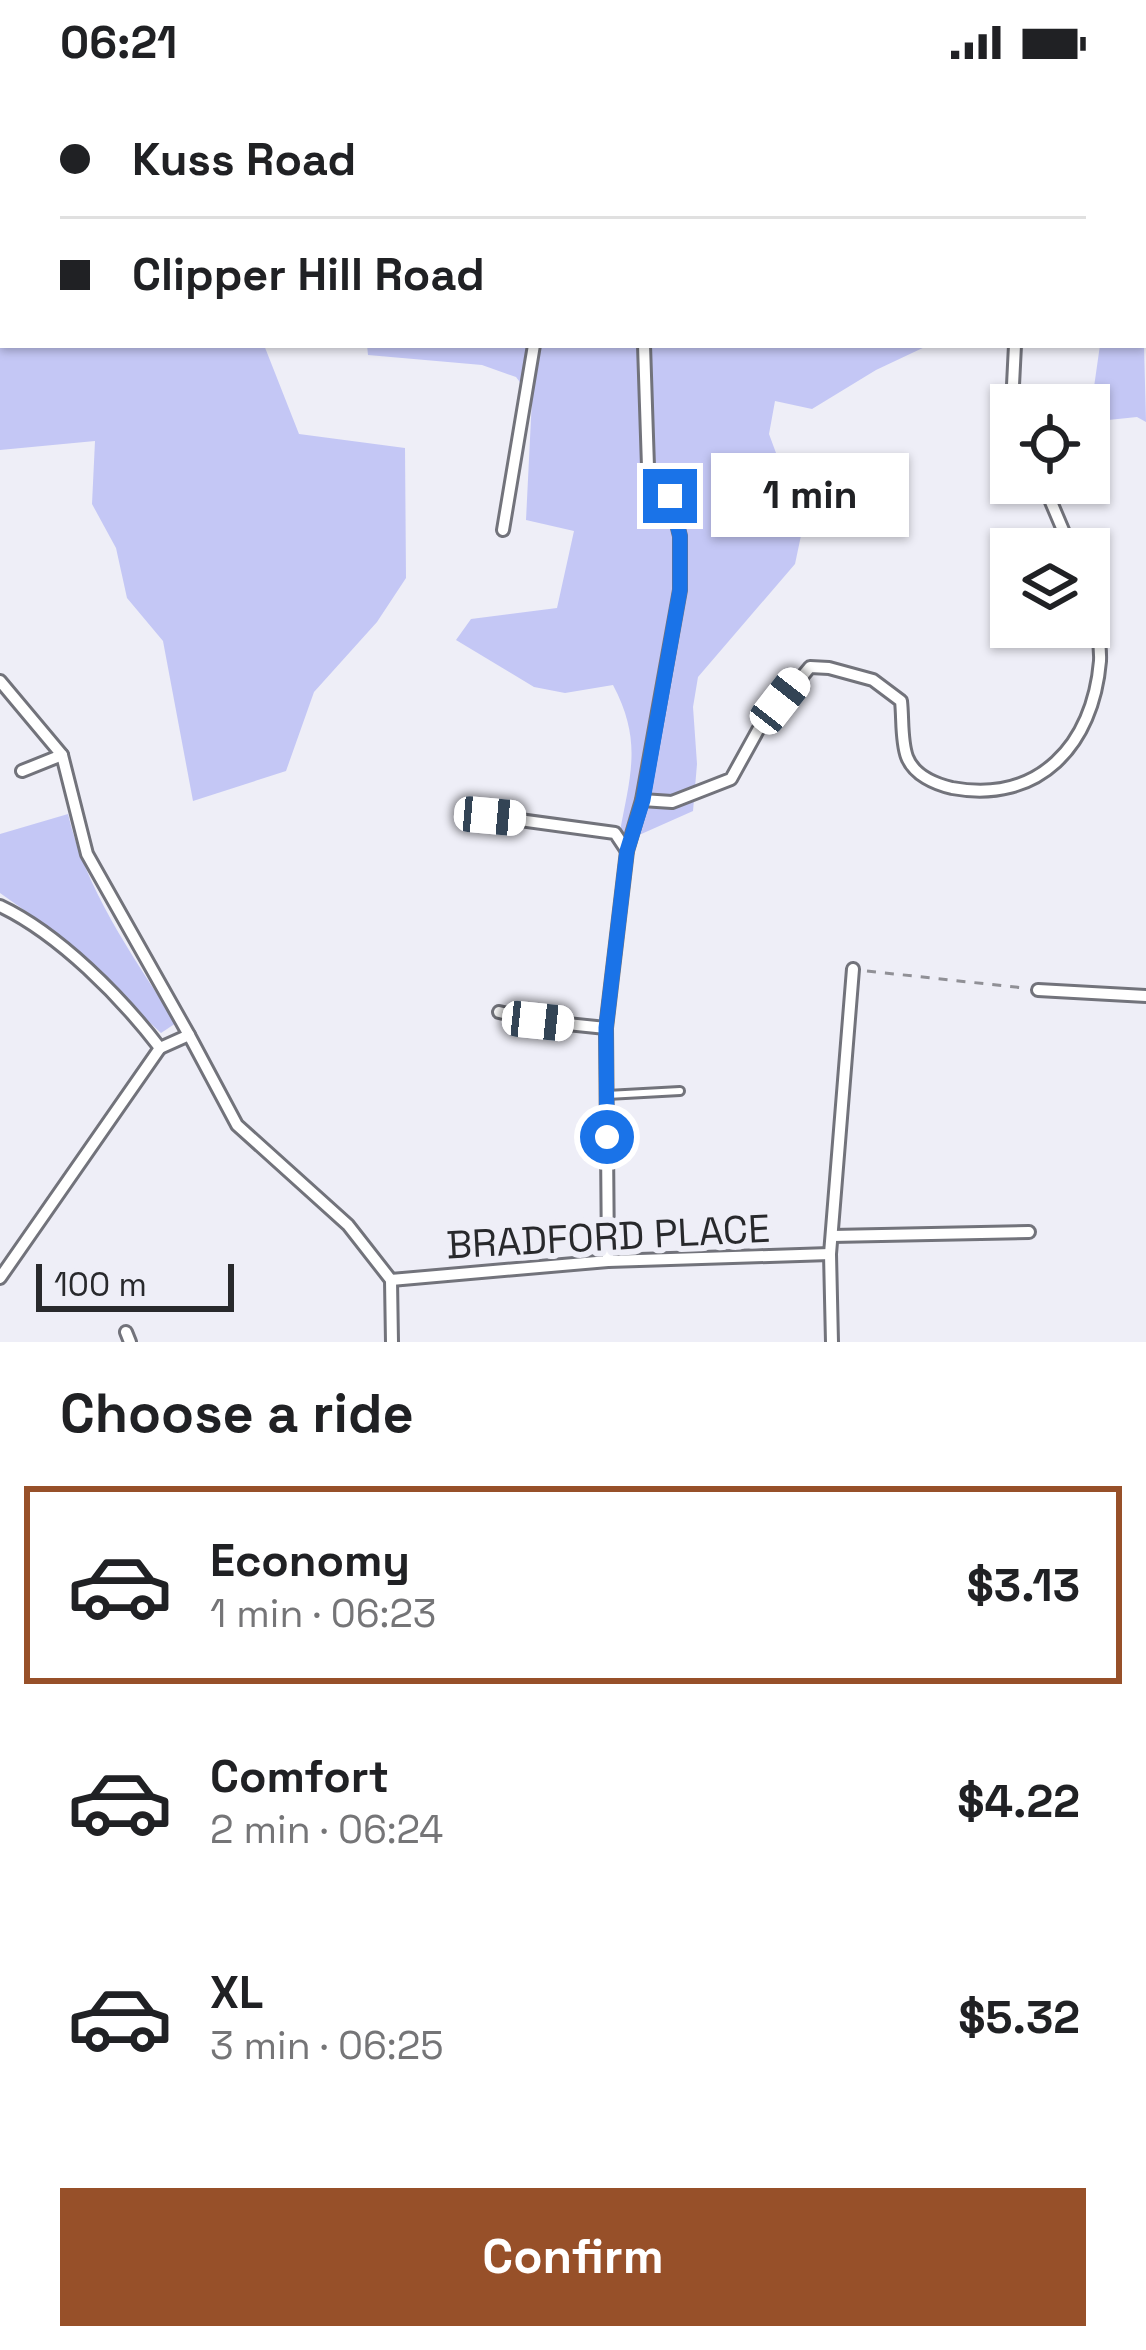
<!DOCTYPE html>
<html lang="en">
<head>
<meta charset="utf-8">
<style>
  body { margin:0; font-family:"Space Grotesk",sans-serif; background:#f2f2f2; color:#202124; height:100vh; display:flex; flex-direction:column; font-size:45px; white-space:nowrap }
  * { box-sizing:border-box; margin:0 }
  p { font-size:39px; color:#757577 }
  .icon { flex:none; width:66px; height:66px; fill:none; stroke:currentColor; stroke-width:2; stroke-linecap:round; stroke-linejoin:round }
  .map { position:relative; height:1258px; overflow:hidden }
  .side { display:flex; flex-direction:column; background:#fff; flex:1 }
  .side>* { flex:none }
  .banner { position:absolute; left:0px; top:0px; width:1146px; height:264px; box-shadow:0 3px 9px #0004; display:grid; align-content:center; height:264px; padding:0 60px; background:#fff }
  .buttons { position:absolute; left:990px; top:300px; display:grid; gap:24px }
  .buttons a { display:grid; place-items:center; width:120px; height:120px; border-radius:0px; background:#fff; box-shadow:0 3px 9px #0004; font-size:60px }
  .scale { position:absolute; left:36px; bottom:30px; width:198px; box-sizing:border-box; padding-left:12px; border:6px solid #28292c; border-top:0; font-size:33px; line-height:42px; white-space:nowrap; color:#28292c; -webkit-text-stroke:9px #eeeef7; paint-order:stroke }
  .end { position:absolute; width:54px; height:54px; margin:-27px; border:15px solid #1a73e8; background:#fff; box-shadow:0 0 0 6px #fff }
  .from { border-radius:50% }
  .bubble { position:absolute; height:84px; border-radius:0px; background:#fff; box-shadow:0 3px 9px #0004; font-size:39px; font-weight:600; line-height:84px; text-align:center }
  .car { position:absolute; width:36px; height:72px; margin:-36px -18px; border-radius:15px; box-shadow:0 0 9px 3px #0007; background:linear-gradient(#fff 24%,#345 0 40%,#fff 0 76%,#345 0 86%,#fff 0) }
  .banner b { display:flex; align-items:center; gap:42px; height:114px; font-size:45px }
  .banner b+b { border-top:3px solid #e0e0e0 }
  .banner i { width:30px; height:30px; background:#202124 }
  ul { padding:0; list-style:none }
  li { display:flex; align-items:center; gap:36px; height:198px; margin:0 24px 18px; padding:0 36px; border:6px solid transparent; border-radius:0px }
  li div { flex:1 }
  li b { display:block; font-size:45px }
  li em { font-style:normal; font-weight:600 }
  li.active { border-color:#975029 }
  li>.icon { width:108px; height:108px; stroke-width:1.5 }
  h2 { padding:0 60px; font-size:54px; line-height:144px }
  .cta { display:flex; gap:24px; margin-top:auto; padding:24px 60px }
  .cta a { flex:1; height:138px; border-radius:0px; background:#975029; color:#fff; font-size:48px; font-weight:600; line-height:138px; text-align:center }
  .status { display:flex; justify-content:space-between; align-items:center; height:84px; padding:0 60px; background:#fff; direction:ltr }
  .status svg { height:33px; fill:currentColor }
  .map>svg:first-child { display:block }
  .green { fill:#c4c7f5 }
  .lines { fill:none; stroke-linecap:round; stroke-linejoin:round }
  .lane-casing { stroke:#72737b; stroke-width:12 }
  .street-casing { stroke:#72737b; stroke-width:16 }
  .path { stroke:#909096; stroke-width:3; stroke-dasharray:9 9; stroke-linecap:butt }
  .lane { stroke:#fff; stroke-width:6 }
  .street { stroke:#fff; stroke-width:10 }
  .route { stroke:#1a73e8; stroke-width:15 }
  .labels { text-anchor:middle; stroke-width:12; stroke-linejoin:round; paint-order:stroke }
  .street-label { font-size:39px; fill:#28292c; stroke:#eeeef7 }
</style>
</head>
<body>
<div class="status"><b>06:21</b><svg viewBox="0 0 49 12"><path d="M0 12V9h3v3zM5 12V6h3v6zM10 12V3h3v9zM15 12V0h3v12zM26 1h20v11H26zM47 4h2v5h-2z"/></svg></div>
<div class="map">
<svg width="1146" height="1258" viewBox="0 0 1146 1258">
  <rect width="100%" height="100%" fill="#eeeef7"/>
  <!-- green -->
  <g class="green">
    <path d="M 0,0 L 1146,0 L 1146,76 L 1143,77 L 1143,3 L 3,3 L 3,261 L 264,261 L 299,350 L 405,364 L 406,494 L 377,538 L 314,608 L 286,687 L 193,717 L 163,557 L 127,514 L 116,464 L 92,420 L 95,357 L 0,366 Z"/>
    <path d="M 1143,223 L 1146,338 L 1137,333 L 1089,338 L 1100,261 L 1143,261 Z"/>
    <path d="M 367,261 L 929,261 L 876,286 L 812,325 L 775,317 L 769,350 L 803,442 L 795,480 L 698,593 L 693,623 L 697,680 L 693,727 L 639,751 L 620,747 C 631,689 642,656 613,601 L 565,609 L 534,603 L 456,556 L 471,535 L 557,524 L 574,447 L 526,436 L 532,314 L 516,293 L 482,281 L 368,271 Z"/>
    <path d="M 68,730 C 86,807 133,872 176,939 L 161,949 L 48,843 L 0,809 L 0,750 Z"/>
  </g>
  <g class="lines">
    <defs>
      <g id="lane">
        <path d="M 0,255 L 3,254"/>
        <path d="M 607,1011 L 680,1007"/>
      </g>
      <g id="street">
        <path d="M 787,3 L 789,0"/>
        <path d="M 1143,86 L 1146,86"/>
        <path d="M 1012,321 L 1015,261"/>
        <path d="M 1043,399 L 1071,465"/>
        <path d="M 503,446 L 534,261"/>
        <path d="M 0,597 L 62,671 L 87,770 L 189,951"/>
        <path d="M 22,687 L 62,671"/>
        <path d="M 642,716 L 672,718 L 731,695 L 758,646 L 810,583 L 829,584 L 873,596 L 901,617 C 903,634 901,657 907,673 C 914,691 935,700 952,704 C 1039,720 1093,661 1100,577 C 1101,556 1094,533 1089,512"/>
        <path d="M 490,732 L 615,749 L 627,767"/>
        <path d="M 0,822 C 59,850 121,913 160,964 L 189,951 L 237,1041 L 348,1141 L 391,1196 L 392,1258"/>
        <path d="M 1038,906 L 1146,912"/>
        <path d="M 499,928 L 538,937 L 606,944"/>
        <path d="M 832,1152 L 1029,1148"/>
        <path d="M 608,1177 L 606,944 L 627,767 L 642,716 L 680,506 L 680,452 L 670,412 L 648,383 L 644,261"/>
        <path d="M 0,1194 L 160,964"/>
        <path d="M 391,1196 L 608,1177 L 830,1170"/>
        <path d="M 126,1248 L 130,1258"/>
        <path d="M 832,1258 L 830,1170 L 853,885"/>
      </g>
    </defs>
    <!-- lane casing -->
    <use href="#lane" class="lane-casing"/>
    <!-- street casing -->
    <use href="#street" class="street-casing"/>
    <!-- path -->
    <g class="path">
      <path d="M 199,0 L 200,3"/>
      <path d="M 1143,128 L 1146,129"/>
      <path d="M 0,198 L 3,195"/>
      <path d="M 867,887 L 1024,904"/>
    </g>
    <!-- lane -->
    <use href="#lane" class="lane"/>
    <!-- street -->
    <use href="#street" class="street"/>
  </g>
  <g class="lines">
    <!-- route -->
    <path class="route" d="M 607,1053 L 606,944 L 627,767 L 643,716 L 680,506 L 680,452 L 670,412"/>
  </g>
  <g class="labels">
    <!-- street labels -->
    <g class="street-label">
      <text transform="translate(608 1152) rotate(-3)" y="14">BRADFORD PLACE</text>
    </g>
  </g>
</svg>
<div class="buttons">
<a><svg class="icon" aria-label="locate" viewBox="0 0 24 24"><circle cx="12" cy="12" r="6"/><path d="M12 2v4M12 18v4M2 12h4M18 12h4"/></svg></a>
<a><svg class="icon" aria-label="layers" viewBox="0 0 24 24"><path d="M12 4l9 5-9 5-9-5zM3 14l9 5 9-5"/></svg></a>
</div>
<div class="scale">100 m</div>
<i class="end from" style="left:607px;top:1053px"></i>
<i class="end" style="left:670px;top:412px"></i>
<div class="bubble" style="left:711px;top:369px;width:198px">1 min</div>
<i class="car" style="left:780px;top:617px;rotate:38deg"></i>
<i class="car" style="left:490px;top:732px;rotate:95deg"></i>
<i class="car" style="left:538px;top:937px;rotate:96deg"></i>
<div class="banner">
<b><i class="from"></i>Kuss Road</b>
<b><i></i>Clipper Hill Road</b>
</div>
</div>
<section class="side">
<h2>Choose a ride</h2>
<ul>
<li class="active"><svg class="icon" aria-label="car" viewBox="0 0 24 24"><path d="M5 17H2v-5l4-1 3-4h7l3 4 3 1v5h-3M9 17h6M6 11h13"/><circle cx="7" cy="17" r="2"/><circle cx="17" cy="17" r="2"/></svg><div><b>Economy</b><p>1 min · 06:23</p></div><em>$3.13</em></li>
<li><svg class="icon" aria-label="car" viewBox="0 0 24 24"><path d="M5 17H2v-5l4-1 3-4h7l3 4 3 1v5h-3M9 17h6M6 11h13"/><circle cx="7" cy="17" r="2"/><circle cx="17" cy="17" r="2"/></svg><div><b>Comfort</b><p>2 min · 06:24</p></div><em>$4.22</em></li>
<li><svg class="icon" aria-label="car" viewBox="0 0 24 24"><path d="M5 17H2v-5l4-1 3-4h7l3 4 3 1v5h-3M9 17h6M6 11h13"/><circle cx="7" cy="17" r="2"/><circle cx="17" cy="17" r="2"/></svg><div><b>XL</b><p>3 min · 06:25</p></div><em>$5.32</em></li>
</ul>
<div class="cta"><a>Confirm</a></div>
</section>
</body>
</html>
